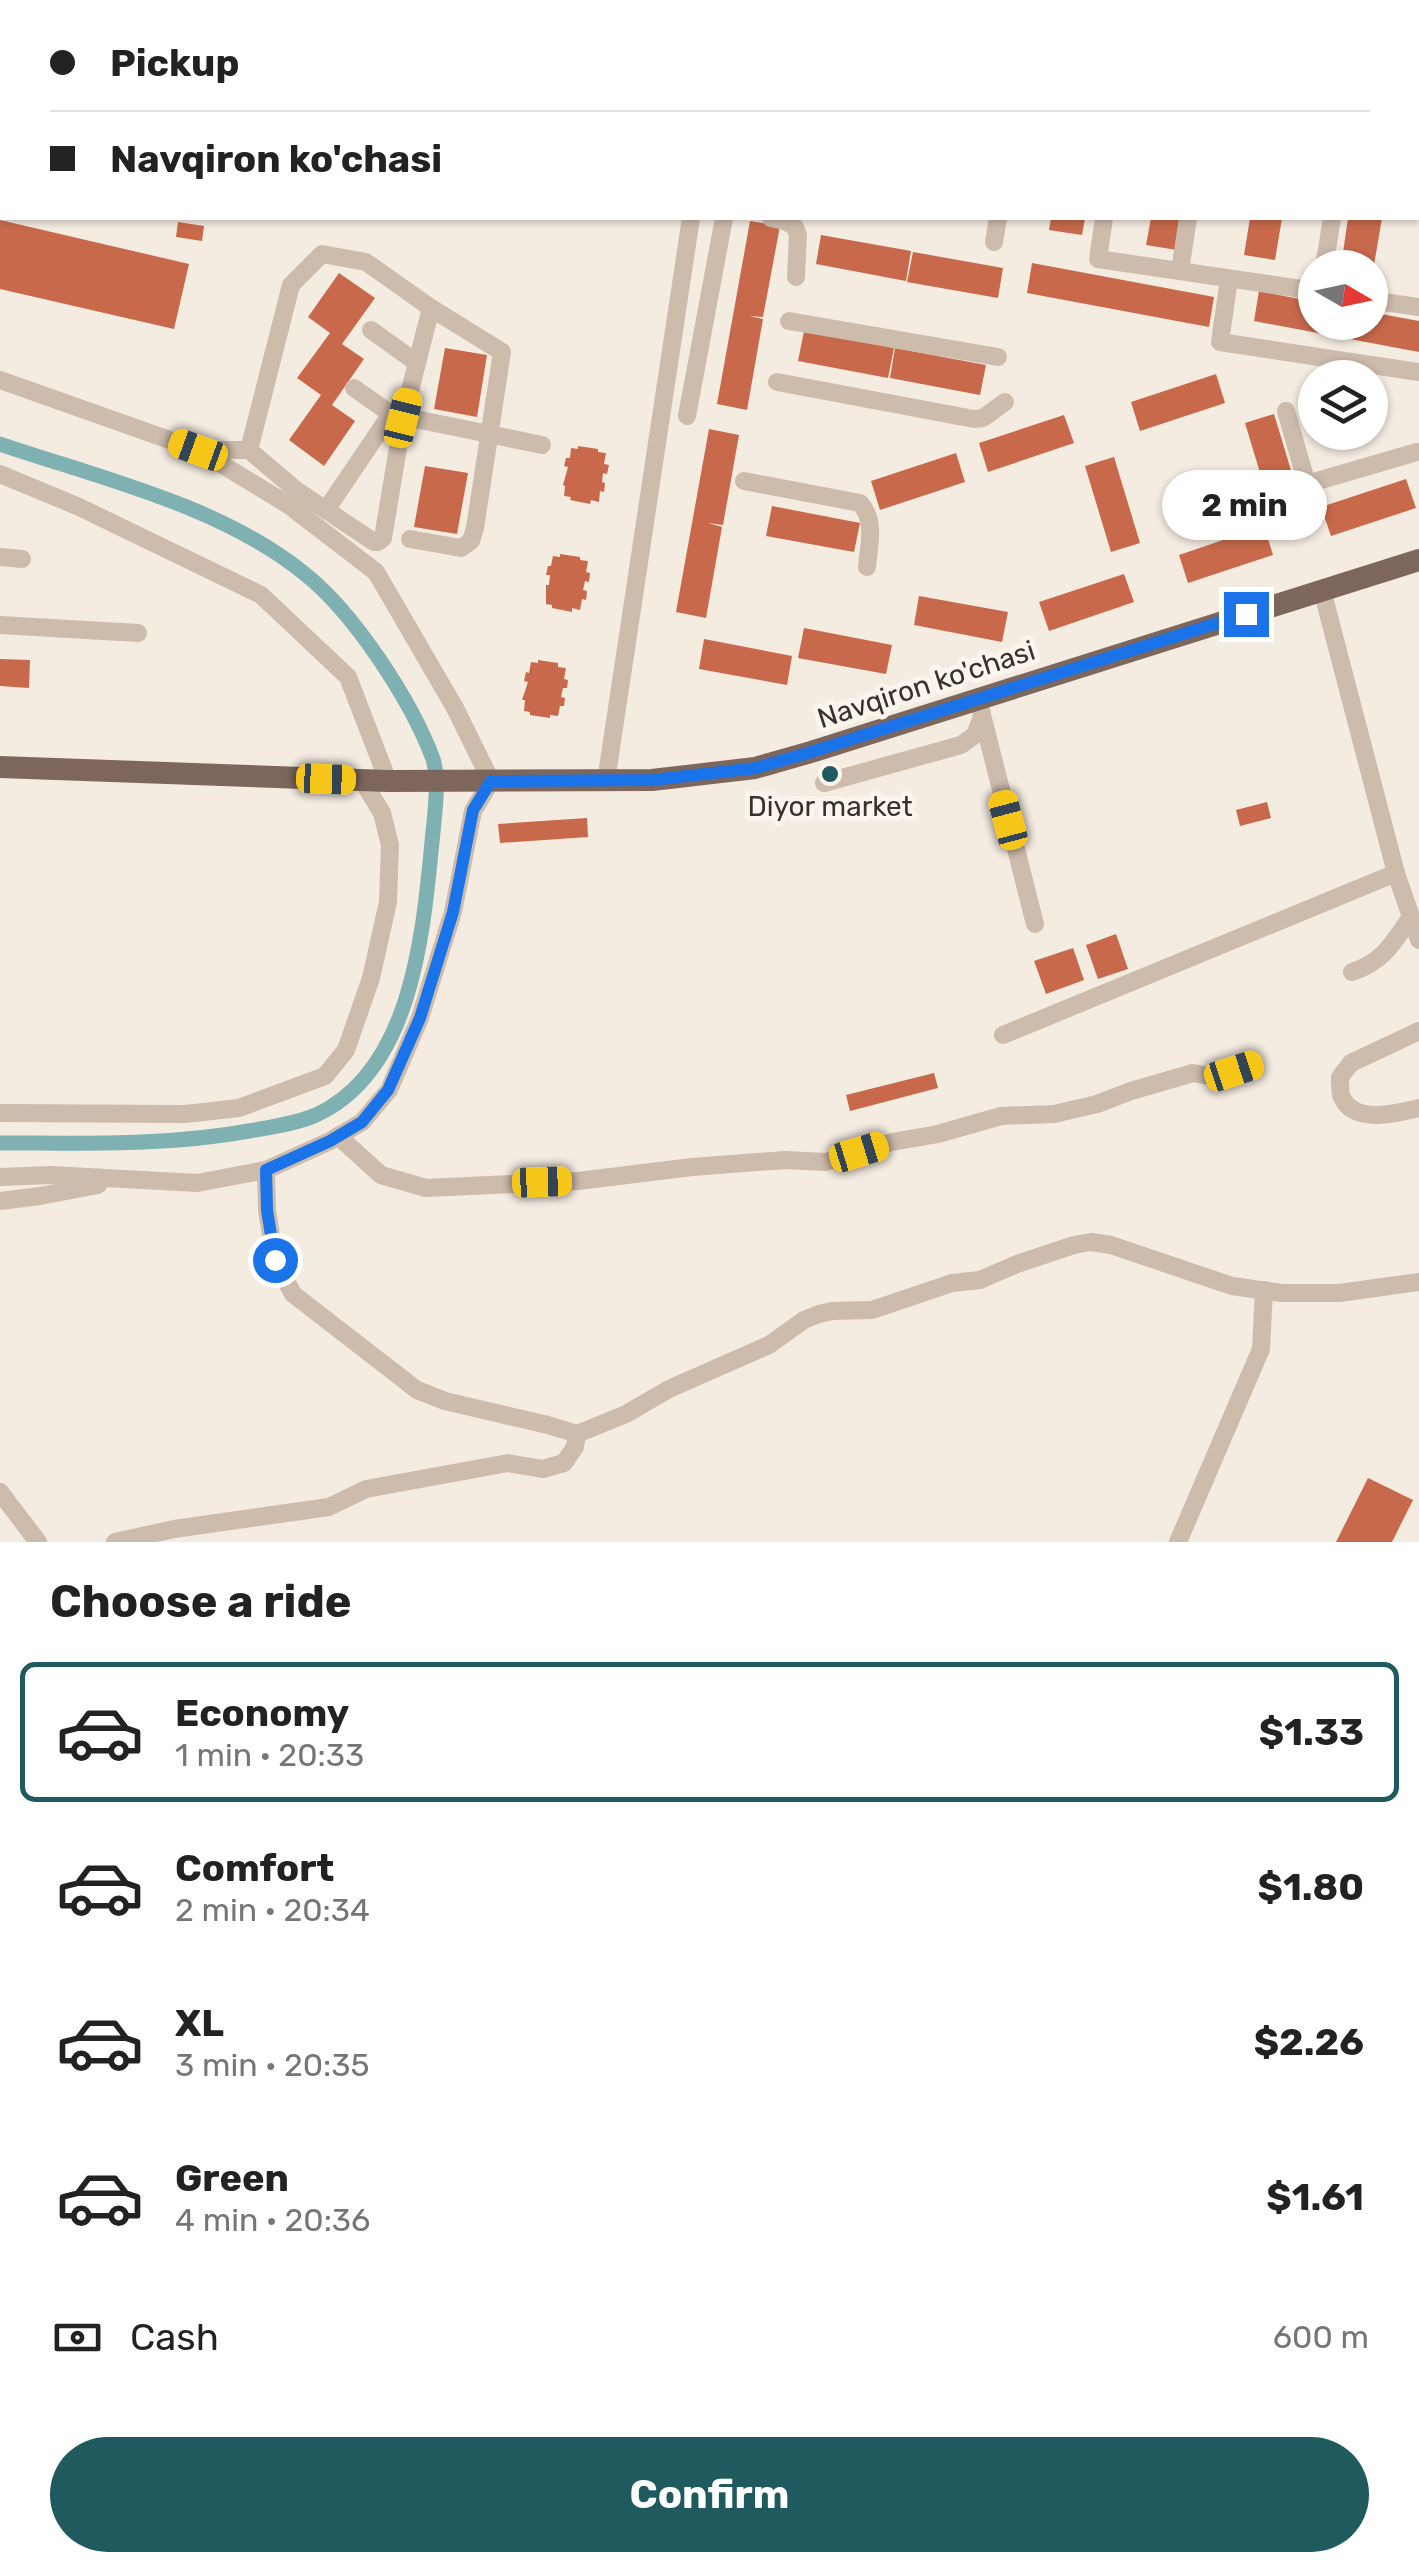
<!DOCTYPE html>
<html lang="en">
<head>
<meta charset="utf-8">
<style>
  body { margin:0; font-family:Rubik,sans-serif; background:#f2f2f2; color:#222; height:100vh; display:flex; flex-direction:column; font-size:38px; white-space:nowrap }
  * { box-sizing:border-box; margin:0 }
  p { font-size:32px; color:#767676 }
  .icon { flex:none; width:55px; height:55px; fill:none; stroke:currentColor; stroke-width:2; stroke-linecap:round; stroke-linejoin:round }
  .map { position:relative; height:1542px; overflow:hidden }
  .details { display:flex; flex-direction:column; background:#fff; flex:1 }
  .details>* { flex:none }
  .guide { position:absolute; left:0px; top:0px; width:1420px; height:220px; box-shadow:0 2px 8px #0004; display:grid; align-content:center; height:220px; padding:0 50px; background:#fff }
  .needle { width:65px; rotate:99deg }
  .buttons { position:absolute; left:1298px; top:250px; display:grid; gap:20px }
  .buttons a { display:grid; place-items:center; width:90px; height:90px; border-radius:50%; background:#fff; box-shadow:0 2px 8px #0004; font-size:50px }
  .end { position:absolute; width:45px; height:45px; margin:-22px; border:12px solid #1a73e8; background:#fff; box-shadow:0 0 0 5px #fff }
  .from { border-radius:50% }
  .bubble { position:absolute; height:70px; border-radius:35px; background:#fff; box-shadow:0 2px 8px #0004; font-size:32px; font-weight:700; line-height:70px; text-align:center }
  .car { position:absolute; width:30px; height:60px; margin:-30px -15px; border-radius:12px; box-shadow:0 0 8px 2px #0007; background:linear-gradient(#f5c518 24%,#345 0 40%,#f5c518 0 76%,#345 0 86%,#f5c518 0) }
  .guide b { display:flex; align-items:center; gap:35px; height:95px; font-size:38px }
  .guide b+b { border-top:2px solid #e0e0e0 }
  .guide i { width:25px; height:25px; background:#222 }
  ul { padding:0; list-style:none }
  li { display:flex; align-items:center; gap:30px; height:140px; margin:0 20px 15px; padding:0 30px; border:5px solid transparent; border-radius:15px }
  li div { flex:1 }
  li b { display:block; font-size:38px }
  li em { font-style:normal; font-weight:700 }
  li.on { border-color:#1f5a5e }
  li>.icon { width:90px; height:90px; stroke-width:1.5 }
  h2 { padding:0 50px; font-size:45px; line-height:120px }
  .pay { display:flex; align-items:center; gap:25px; height:110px; padding:0 50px; font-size:38px }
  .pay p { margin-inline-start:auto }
  .action { display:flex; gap:20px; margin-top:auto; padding:20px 50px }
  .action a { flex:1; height:115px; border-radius:60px; background:#1f5a5e; color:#fff; font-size:40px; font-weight:700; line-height:115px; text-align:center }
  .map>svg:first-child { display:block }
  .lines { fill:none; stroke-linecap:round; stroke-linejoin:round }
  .canal { stroke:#7fb0b2; stroke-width:15 }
  .building { fill:#c8694b }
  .minor { stroke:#cdbbac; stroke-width:18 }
  .major { stroke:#7d675c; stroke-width:22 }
  .route { stroke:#1a73e8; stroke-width:12 }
  .poi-dot { fill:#1f5a5e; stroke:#fbf5ee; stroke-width:4 }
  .labels { text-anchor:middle; stroke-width:10; stroke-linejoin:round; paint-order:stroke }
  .street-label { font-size:28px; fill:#3b302b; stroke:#fbf5ee }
  .poi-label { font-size:28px; fill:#3b302b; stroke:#fbf5ee }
</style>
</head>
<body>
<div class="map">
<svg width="1419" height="1542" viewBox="0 0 1419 1542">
  <rect width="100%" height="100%" fill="#f4ebe1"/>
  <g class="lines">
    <!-- canal -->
    <path class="canal" d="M 0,444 C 100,478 222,506 305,574 C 354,613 411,700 433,759 C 440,781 434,819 432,842 C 423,934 412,1071 316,1115 C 295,1124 271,1127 249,1131 C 167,1146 83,1143 0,1143"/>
  </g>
  <!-- building -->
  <g class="building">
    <path d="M 1051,218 L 1085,218 L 1082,235 L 1049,230 Z"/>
    <path d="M 1151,218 L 1182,218 L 1177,250 L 1146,245 Z"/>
    <path d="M 1250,218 L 1282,218 L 1275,260 L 1244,255 Z"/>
    <path d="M 1348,218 L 1382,218 L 1374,265 L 1342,260 Z"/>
    <path d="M 0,220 L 189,264 L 174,329 L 0,289 Z"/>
    <path d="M 750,221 L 780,226 L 763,317 L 749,316 L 763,319 L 747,410 L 717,404 Z"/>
    <path d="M 178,222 L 204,226 L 202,241 L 176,237 Z"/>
    <path d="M 821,235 L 911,251 L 906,281 L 816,264 Z"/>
    <path d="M 913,252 L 1003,268 L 998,298 L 907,282 Z"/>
    <path d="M 1032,263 L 1214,297 L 1209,327 L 1027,293 Z"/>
    <path d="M 339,273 L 375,298 L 342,344 L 364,359 L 332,405 L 355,421 L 324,466 L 289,440 L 321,395 L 297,378 L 330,333 L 308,317 Z"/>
    <path d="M 1259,291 L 1315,302 L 1315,322 L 1370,322 L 1370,312 L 1419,321 L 1419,352 L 1254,321 Z"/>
    <path d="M 804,331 L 894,348 L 888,378 L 798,361 Z"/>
    <path d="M 445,348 L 487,355 L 477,417 L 434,409 Z"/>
    <path d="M 895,348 L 986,365 L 980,395 L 890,378 Z"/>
    <path d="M 1216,374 L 1225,403 L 1140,431 L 1131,402 Z"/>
    <path d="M 1274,414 L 1300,500 L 1271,509 L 1245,423 Z"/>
    <path d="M 1064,415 L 1074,443 L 988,472 L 979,443 Z"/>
    <path d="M 709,429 L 739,435 L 723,525 L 708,523 L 722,527 L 706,618 L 676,612 Z"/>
    <path d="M 578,446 L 598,449 L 598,452 L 606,453 L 604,464 L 609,465 L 607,474 L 603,473 L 602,482 L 605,483 L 604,492 L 600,491 L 599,502 L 591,500 L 590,504 L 570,500 L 571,497 L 564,496 L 565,486 L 563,485 L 568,467 L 564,466 L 566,458 L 570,458 L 571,448 L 578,449 Z"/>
    <path d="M 956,453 L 965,482 L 880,510 L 871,481 Z"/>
    <path d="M 1114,457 L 1140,543 L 1111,552 L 1085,466 Z"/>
    <path d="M 425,466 L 468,473 L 457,534 L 414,527 Z"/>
    <path d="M 1406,479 L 1416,508 L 1331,536 L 1321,507 Z"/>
    <path d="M 772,506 L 860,523 L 854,552 L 766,536 Z"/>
    <path d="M 1264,526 L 1273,555 L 1188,583 L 1179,555 Z"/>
    <path d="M 560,554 L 580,557 L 580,560 L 588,561 L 586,572 L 590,573 L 589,582 L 585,581 L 583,590 L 587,591 L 586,600 L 582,599 L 580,610 L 572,608 L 572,612 L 552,608 L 552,605 L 546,604 L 546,585 L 549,585 L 550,575 L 546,575 L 548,566 L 551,566 L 553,556 L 560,557 Z"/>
    <path d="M 1124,574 L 1134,602 L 1049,631 L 1039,602 Z"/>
    <path d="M 919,596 L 1008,612 L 1002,642 L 914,625 Z"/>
    <path d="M 804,628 L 892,645 L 886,674 L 798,658 Z"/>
    <path d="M 704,639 L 792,656 L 787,685 L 699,669 Z"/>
    <path d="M 0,659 L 30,660 L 29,688 L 0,686 Z"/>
    <path d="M 538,660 L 558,663 L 558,667 L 566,668 L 564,679 L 568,680 L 567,688 L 563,688 L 561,697 L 565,698 L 564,706 L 560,706 L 558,716 L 550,715 L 550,718 L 530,715 L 530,712 L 524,711 L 525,700 L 522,700 L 528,682 L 524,681 L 526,672 L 529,673 L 531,662 L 538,663 Z"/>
    <path d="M 1267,802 L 1271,818 L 1240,826 L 1236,810 Z"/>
    <path d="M 587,818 L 588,837 L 500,843 L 498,824 Z"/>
    <path d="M 1116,934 L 1128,969 L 1098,979 L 1086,945 Z"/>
    <path d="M 1073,948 L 1084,980 L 1046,994 L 1034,961 Z"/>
    <path d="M 934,1073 L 938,1088 L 850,1111 L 846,1095 Z"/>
    <path d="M 1368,1478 L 1413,1500 L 1392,1542 L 1336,1542 Z"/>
  </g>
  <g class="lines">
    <!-- minor -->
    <g class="minor">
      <path d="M 848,0 L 873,2"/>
      <path d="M 331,2 L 332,0"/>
      <path d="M 723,2 L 724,0"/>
      <path d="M 1357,2 L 1358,0"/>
      <path d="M 0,3 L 2,4"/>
      <path d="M 771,218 L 785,221 L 795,227 L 798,235 L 796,277"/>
      <path d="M 1104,218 L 1098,259 L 1315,291"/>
      <path d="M 994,242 L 998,218"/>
      <path d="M 1324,268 L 1332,218"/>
      <path d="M 1180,271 L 1188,218"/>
      <path d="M 1229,279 L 1220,342 L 1419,372"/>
      <path d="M 1370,300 L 1419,307"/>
      <path d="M 789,321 L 998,357"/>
      <path d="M 371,330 L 417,363"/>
      <path d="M 0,380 L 198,450 L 290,506 L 376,572 L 455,708 L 491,781 L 473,811 L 453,912 L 420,1018 L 389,1090 L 362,1122 L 330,1141 L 266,1170 L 267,1210 L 275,1260 L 293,1294 L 417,1390 L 445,1401 L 548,1425 L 577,1434 L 626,1414 L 669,1389 L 769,1345 L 804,1320 L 819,1314 L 832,1311 L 872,1310 L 952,1283 L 980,1280 L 1017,1264 L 1074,1245 L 1091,1242 L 1111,1245 L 1232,1286 L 1282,1293 L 1339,1293 L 1419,1282"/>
      <path d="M 777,382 L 974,419 L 983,418 L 1005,402"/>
      <path d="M 1286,411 L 1307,484 L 1417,452"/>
      <path d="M 396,415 L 542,445"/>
      <path d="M 687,416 L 724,218"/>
      <path d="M 200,450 L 249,450 L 296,490 L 374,542 L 378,542 L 383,538 L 403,418 L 431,308"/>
      <path d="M 249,450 L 291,285 L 322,254 L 366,262 L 431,308 L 502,352 L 475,528 L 471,541 L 461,548 L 410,539"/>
      <path d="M 0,474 L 77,506 L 261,595 L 348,677 L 388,781"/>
      <path d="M 744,481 L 860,503 C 876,521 869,544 867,567"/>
      <path d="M 326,510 L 391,414 L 354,388"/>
      <path d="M 0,557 L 22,559"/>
      <path d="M 1322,590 L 1396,873 L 1419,940"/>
      <path d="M 0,625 L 138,633"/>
      <path d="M 978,699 L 1035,924"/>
      <path d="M 606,781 L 691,218"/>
      <path d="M 824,783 L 961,745 L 975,735 L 982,716"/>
      <path d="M 1352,972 C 1383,962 1393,943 1411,917"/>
      <path d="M 1419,1031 L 1351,1063 L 1340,1077 C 1340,1083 1340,1089 1341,1095 C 1352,1125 1396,1114 1419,1108"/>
      <path d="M 1003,1035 L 1396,873"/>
      <path d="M 0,1113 L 185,1114 L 239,1108 L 325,1076 L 346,1050 L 371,978 L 388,902 L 390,845 L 382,813 L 362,780"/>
      <path d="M 338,1136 L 381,1175 L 426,1188 L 578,1181 L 692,1167 L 785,1160 L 826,1162 L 892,1142 L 938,1134 L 1001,1116 L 1054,1114 L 1097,1104 L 1131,1091 L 1193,1073 L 1215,1077 L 1254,1065"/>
      <path d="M 0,1177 L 51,1175 L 197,1183 L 266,1170"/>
      <path d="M 0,1201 L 40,1196 L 98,1185"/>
      <path d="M 0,1492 L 38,1542"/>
      <path d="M 115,1542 L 174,1529 L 329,1507 L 366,1489 L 508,1463 L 543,1469 L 564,1463 L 575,1447 L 577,1434"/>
      <path d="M 1178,1542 L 1261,1349 L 1264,1290"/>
    </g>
    <!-- major -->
    <path class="major" d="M 0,767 L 388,781 L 652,780 L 755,768 L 811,752 L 1419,560"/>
  </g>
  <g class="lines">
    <!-- route -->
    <path class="route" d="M 275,1260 L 267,1210 L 266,1170 L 330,1141 L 362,1122 L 388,1090 L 420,1018 L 453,912 L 473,810 L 491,781 L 652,780 L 756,768 L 811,752 L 1246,614"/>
  </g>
  <!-- markers -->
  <circle class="poi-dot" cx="830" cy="774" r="10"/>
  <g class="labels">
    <!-- street labels -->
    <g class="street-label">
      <text transform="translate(926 684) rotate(-18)" y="10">Navqiron ko'chasi</text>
    </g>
    <!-- poi labels -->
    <g class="poi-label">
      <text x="830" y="816">Diyor market</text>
    </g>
  </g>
</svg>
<div class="buttons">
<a><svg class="needle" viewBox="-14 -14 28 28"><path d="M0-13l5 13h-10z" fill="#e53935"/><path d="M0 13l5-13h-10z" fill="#767676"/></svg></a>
<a><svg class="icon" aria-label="layers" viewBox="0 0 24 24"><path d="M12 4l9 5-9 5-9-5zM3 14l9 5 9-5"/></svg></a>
</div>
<i class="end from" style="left:275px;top:1260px"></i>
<i class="end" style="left:1246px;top:614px"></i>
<div class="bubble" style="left:1162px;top:470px;width:165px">2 min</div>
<i class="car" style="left:403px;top:418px;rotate:14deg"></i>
<i class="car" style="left:198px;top:450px;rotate:290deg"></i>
<i class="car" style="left:326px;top:779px;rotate:92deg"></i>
<i class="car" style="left:1008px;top:820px;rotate:345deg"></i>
<i class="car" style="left:1234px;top:1071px;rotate:72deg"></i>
<i class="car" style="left:859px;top:1152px;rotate:73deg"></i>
<i class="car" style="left:542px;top:1182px;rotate:88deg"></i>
<div class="guide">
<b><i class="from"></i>Pickup</b>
<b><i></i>Navqiron ko'chasi</b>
</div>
</div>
<section class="details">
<h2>Choose a ride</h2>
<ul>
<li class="on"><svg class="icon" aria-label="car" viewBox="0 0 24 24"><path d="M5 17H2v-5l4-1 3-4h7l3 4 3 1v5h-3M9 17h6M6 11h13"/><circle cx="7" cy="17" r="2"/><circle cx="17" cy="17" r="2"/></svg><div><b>Economy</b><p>1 min · 20:33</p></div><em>$1.33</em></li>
<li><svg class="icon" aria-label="car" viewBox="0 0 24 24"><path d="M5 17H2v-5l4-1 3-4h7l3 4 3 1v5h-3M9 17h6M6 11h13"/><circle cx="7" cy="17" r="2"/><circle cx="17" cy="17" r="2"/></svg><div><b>Comfort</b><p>2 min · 20:34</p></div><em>$1.80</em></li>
<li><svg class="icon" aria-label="car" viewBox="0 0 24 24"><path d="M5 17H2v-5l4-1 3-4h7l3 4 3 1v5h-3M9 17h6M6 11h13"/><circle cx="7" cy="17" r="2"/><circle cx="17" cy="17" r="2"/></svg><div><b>XL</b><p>3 min · 20:35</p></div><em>$2.26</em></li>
<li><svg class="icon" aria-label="car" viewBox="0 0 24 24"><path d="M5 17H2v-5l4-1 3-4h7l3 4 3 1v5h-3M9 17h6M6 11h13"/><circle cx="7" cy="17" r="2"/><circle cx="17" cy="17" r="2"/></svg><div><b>Green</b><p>4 min · 20:36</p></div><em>$1.61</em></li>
</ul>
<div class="pay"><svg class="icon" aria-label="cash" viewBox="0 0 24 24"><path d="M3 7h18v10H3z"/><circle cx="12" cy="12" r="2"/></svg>Cash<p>600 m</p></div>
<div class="action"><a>Confirm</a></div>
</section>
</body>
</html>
